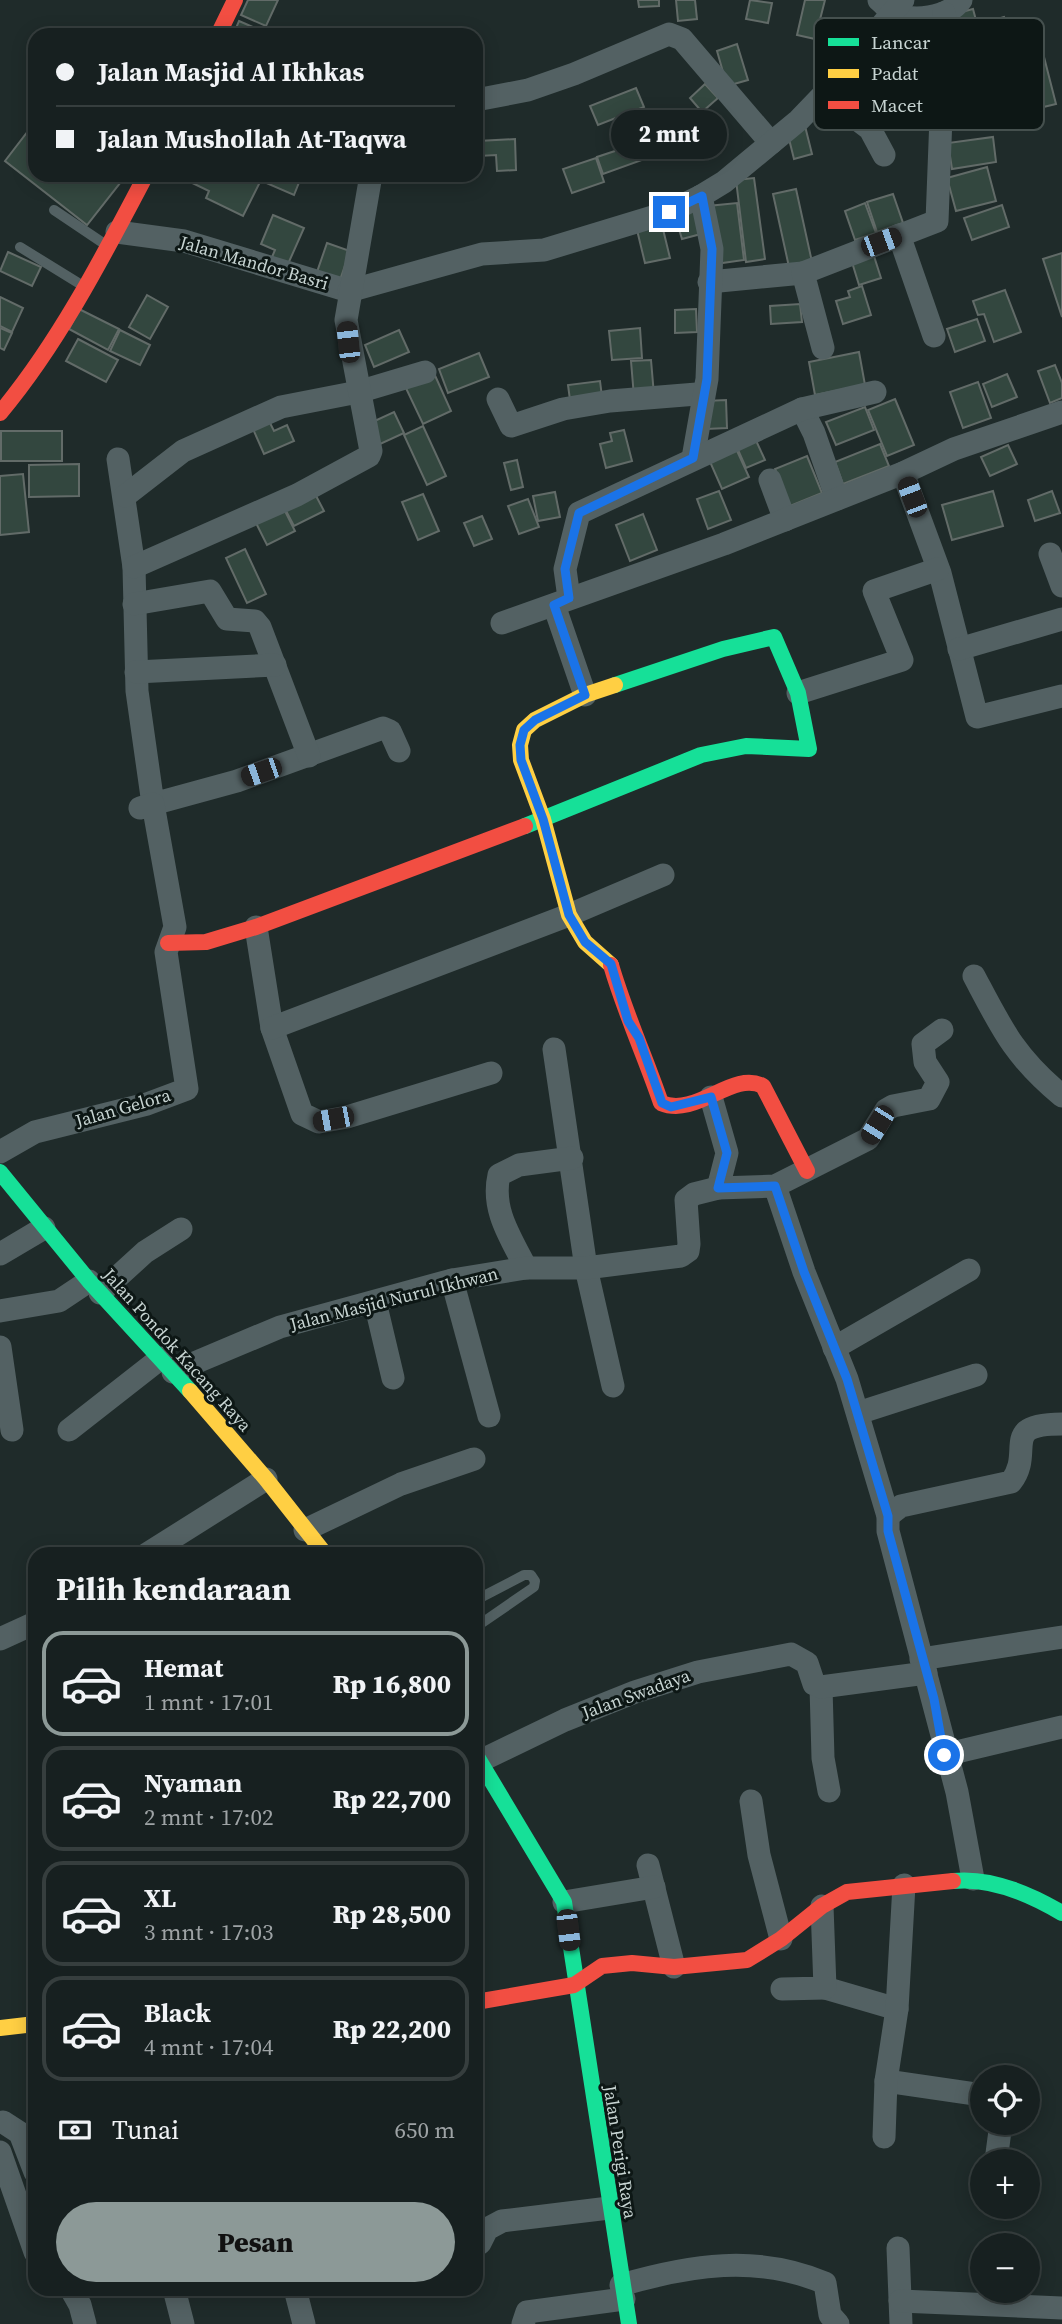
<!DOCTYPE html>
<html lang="id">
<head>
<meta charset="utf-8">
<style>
  body { margin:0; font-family:"Source Serif 4",serif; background:#202829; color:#f1f3f6; height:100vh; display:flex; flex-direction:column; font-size:26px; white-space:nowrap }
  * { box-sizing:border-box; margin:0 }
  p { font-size:23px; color:#9ea3a5 }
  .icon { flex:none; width:38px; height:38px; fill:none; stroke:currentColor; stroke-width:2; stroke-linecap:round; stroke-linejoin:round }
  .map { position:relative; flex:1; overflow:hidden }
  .panel { position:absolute; left:28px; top:1547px; width:455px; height:749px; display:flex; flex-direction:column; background:#172020; border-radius:21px; box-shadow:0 4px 18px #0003,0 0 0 2px #363e3e }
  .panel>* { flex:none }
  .guide { position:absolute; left:28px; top:28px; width:455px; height:154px; border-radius:21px; box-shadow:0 4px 18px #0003,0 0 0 2px #363e3e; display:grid; align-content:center; height:154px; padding:0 28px; background:#172020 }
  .buttons { position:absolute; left:970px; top:2065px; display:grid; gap:14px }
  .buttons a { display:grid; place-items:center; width:70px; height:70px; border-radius:50%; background:#172020; box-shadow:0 4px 18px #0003,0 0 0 2px #363e3e; font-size:35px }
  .end { position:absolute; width:32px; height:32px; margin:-16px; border:9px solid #1a73e8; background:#fff; box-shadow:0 0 0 4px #fff }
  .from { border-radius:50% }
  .bubble { position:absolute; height:49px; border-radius:24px; background:#172020; box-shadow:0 4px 18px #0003,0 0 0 2px #363e3e; font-size:23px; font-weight:800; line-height:49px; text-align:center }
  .car { position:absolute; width:21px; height:42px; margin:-21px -10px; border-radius:9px; box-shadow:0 0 5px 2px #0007; background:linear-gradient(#222 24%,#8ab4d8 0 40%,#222 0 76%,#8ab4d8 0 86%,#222 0) }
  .guide b { display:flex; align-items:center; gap:24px; height:66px; font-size:26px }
  .guide b+b { border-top:2px solid #363e3e }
  .guide i { width:18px; height:18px; background:#f1f3f6 }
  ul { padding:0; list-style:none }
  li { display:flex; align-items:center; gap:21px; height:105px; margin:0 14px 10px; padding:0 14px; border:4px solid #363e3e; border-radius:21px }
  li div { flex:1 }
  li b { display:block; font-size:26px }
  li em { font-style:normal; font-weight:800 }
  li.selected { border-color:#8c9997 }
  li>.icon { width:63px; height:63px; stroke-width:1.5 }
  h2 { padding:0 28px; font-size:32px; line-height:84px }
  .pay { display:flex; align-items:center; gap:18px; height:77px; padding:0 28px; font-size:26px }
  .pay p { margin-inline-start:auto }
  .primary-button { display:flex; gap:14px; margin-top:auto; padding:14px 28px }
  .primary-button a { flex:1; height:80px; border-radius:42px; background:#8c9997; color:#111; font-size:28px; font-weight:800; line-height:80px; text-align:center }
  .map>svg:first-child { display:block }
  .building { fill:#33473f; stroke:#626b68; stroke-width:2 }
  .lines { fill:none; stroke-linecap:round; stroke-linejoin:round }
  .lane { stroke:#536163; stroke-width:10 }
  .street { stroke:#536163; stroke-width:23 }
  .fast { stroke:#16e098; stroke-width:16 }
  .slow { stroke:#ffcf43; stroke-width:16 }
  .jam { stroke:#f24e42; stroke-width:16 }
  .route { stroke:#1a73e8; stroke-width:9 }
  .labels { text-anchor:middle; stroke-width:6; stroke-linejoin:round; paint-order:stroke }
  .street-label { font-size:18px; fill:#c7d4d2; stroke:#0d1715 }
  .key { fill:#0d1715; stroke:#45504e; stroke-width:2 }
  .key-label { font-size:19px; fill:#c7d4d2 }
</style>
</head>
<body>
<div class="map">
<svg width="1062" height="2324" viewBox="0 0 1062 2324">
  <rect width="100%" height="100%" fill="#1f2b2a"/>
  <!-- building -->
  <g class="building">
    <path d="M 248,0 L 278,0 L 266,26 L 241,15 Z"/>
    <path d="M 638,0 L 659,0 L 659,6 L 639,7 Z"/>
    <path d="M 676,0 L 695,0 L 697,19 L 678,21 Z"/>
    <path d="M 750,0 L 772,3 L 768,23 L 746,19 Z"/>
    <path d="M 805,0 L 825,0 L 815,39 L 797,35 Z"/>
    <path d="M 973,9 L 987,61 L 964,67 L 950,15 Z"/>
    <path d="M 1004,17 L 1007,29 L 1027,23 L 1036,53 L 999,63 L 987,22 Z"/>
    <path d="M 239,21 L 271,35 L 233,35 Z"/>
    <path d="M 737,44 L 748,80 L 727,86 L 717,51 Z"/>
    <path d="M 1044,57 L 1056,104 L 1031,110 L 1026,91 L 1006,96 L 999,68 Z"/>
    <path d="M 705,84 L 718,98 L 702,112 L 690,98 Z"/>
    <path d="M 636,88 L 644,107 L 598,125 L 590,106 Z"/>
    <path d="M 35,122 L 35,175 L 111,175 L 120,183 L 87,225 L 5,161 Z"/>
    <path d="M 805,126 L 812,154 L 794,159 L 787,131 Z"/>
    <path d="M 993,137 L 996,162 L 952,169 L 948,143 Z"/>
    <path d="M 515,139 L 516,170 L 497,171 L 496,155 L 479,156 L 478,141 Z"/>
    <path d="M 636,144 L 642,160 L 603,174 L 597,157 Z"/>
    <path d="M 596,158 L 604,182 L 572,193 L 563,169 Z"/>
    <path d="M 987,167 L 996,201 L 956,211 L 947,178 Z"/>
    <path d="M 186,175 L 256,175 L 262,178 L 243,216 L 206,198 L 209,191 L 184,179 Z"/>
    <path d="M 267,175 L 302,175 L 294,195 L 264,182 Z"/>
    <path d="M 754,178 L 765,259 L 746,262 L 736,180 Z"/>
    <path d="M 796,189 L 812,262 L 789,267 L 773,194 Z"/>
    <path d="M 893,194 L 903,223 L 877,232 L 867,202 Z"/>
    <path d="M 737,203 L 744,260 L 715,264 L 708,206 Z"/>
    <path d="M 865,203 L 876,233 L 855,240 L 845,211 Z"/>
    <path d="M 692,204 L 701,234 L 682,239 L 673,210 Z"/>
    <path d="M 1002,205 L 1009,227 L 972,240 L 964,218 Z"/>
    <path d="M 273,215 L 304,228 L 288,264 L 272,257 L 275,250 L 261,244 Z"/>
    <path d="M 662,225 L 670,258 L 645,263 L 637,230 Z"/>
    <path d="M 327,243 L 350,251 L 340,280 L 317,272 Z"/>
    <path d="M 8,252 L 41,267 L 32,286 L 0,271 Z"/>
    <path d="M 873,253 L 881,278 L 859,285 L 851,259 Z"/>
    <path d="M 1062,253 L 1062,317 L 1043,259 Z"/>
    <path d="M 862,286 L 871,315 L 843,324 L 836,301 L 850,297 L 848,291 Z"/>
    <path d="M 1005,290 L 1021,332 L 994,342 L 984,314 L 978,315 L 973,301 Z"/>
    <path d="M 147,295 L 168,307 L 150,339 L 129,327 Z"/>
    <path d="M 0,297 L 23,308 L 12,332 L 0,326 Z"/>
    <path d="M 800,304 L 802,322 L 771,324 L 770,306 Z"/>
    <path d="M 79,309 L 119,329 L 108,350 L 69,329 Z"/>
    <path d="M 696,309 L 697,332 L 675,333 L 675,310 Z"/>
    <path d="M 977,319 L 985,341 L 955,352 L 947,329 Z"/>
    <path d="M 0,328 L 12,333 L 4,350 L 0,348 Z"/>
    <path d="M 640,328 L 642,358 L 612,360 L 609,331 Z"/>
    <path d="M 120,330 L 150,345 L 140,365 L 110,351 Z"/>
    <path d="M 399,330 L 409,352 L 374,367 L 365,345 Z"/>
    <path d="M 78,339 L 118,360 L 106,382 L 66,361 Z"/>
    <path d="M 859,352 L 865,385 L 815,395 L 809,362 Z"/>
    <path d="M 479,353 L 489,377 L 448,393 L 439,369 Z"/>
    <path d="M 651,360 L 654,395 L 634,397 L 631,361 Z"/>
    <path d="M 1055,365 L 1062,383 L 1062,398 L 1050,403 L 1038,371 Z"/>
    <path d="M 433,371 L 451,411 L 423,424 L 404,384 Z"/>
    <path d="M 1007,374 L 1017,397 L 992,407 L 983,384 Z"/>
    <path d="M 600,381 L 602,397 L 570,400 L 568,385 Z"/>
    <path d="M 978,382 L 991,418 L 963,428 L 950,392 Z"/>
    <path d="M 895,399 L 914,445 L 887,456 L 868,410 Z"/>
    <path d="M 726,400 L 727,428 L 706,429 L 705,401 Z"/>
    <path d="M 865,407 L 874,430 L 836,445 L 826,422 Z"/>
    <path d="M 394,412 L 404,433 L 378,445 L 368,424 Z"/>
    <path d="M 266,415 L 274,431 L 287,425 L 294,441 L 264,454 L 250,422 Z"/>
    <path d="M 423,426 L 446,476 L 427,485 L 404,435 Z"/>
    <path d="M 624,430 L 632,461 L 606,468 L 600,444 L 612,441 L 610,433 Z"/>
    <rect x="1" y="431" width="61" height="30"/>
    <path d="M 753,434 L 765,460 L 746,468 L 735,443 Z"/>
    <path d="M 733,442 L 749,477 L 722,489 L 707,455 Z"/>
    <path d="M 880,444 L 889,466 L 843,484 L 835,462 Z"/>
    <path d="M 1008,445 L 1017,464 L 990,476 L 981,457 Z"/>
    <path d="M 807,456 L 822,493 L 790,506 L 775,469 Z"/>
    <path d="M 517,460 L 523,487 L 511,490 L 504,463 Z"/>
    <path d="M 79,464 L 79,496 L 29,497 L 29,465 Z"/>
    <path d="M 23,474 L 29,532 L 0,535 L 0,476 Z"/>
    <path d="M 719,491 L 731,520 L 708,529 L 697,499 Z"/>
    <path d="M 993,491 L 1003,526 L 952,540 L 942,505 Z"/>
    <path d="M 1052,491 L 1060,513 L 1035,521 L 1028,500 Z"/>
    <path d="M 314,492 L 324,511 L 294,526 L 284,507 Z"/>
    <path d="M 555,492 L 560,517 L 538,521 L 533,496 Z"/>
    <path d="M 423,494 L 439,531 L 418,540 L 402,502 Z"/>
    <path d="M 528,499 L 539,527 L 519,534 L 508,506 Z"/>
    <path d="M 283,507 L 295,531 L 267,545 L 255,521 Z"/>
    <path d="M 643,514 L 657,550 L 630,561 L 616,525 Z"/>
    <path d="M 482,516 L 492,539 L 474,546 L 464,523 Z"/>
    <path d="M 245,549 L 266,594 L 247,603 L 226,558 Z"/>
  </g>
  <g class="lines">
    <!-- lane -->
    <g class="lane">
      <path d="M 54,210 L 106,245"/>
      <path d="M 20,247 L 80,284"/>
      <path d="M 476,1600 L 524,1575 L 531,1575 L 535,1581 L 534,1587 L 476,1627"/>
    </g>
    <!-- street -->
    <g class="street">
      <path d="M 879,0 C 883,3 888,9 892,12 C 912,23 948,18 961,0"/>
      <path d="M 824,94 L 870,129 L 884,155"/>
      <path d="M 476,100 L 528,90 L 574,74 L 669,34 L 682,39 L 771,143"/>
      <path d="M 117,232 L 184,241 L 349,291"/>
      <path d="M 899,235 L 934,336"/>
      <path d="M 709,282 L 803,273"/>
      <path d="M 349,291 L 482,254 L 544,250 L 669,212 L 701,196 L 724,182 L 799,120 L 824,94 L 903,0"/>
      <path d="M 823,348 L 803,273 L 937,221 L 941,117 L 952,46 L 944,13"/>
      <path d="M 498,399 L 511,426 L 563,409 L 610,401 L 697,394 L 703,400"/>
      <path d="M 802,409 L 814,433 L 837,499"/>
      <path d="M 693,458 L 707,379 L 712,249 L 701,196"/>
      <path d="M 118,459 L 134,567 L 137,691 L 153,804 L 237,781 L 383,728 L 390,731 L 399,751"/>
      <path d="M 903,473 L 940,573 L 977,717 L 1062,696"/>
      <path d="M 770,480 L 785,520"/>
      <path d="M 125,496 L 183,451 L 281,407 L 358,392 L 425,372"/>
      <path d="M 1050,554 L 1062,586"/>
      <path d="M 134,567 L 297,495 L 369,456 L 371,451 L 346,320 L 371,175"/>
      <path d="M 569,598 L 565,569 L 579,513 L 802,409 L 875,392"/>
      <path d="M 134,604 L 210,591 L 227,619 L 255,621 L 260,627 L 309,756"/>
      <path d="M 554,605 L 585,695"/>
      <path d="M 502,623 L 724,544 L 903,473 L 954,449 L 1062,412"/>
      <path d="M 959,649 L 1062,619"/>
      <path d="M 136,672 L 275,665"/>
      <path d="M 798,693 L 902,660 L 874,591 L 938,569"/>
      <path d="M 256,927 L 272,1028 L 302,1114 L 319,1122 L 347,1117 L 491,1073"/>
      <path d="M 974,976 C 1002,1029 1014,1056 1062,1096"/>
      <path d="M 272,1028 L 569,915 L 663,875"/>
      <path d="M 554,1049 L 586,1268 L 613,1386"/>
      <path d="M 711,1097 L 727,1153 L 718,1188"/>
      <path d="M 0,1152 L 35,1132 L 147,1104 L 187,1089 L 166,952 L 175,927 L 153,804 L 140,808"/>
      <path d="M 775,1186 L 804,1272 L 847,1379 L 888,1516 L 888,1531 L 957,1792 L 973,1879"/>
      <path d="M 0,1254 L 44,1228"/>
      <path d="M 526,1268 C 511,1238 491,1210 499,1175 L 519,1165 L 572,1158"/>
      <path d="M 452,1280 L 489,1416"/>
      <path d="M 100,1293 L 145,1252 L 181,1229"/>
      <path d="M 375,1302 L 393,1378"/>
      <path d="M 0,1311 L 59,1301 L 89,1281"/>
      <path d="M 0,1347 L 12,1430"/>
      <path d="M 834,1348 L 969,1270"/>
      <path d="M 173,1372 L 280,1327 L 452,1280 L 526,1268 L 586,1268 L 681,1256 L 688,1251 L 689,1244 L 686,1200 L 694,1194 L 718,1188 L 775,1186 L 868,1139 L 886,1110 L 893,1106 L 929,1099 L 938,1082 L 925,1062 L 923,1044 L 942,1030"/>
      <path d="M 858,1413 L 976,1375"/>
      <path d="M 69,1430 L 161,1358"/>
      <path d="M 888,1516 L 901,1506 L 1011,1482 C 1035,1451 998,1424 1062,1424"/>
      <path d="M 305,1530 L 401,1484 L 474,1459"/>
      <path d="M 147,1554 L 266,1479"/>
      <path d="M 0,1639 L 35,1623"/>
      <path d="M 921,1659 L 1062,1637"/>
      <path d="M 821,1687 L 823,1758 L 829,1791"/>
      <path d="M 944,1755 L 1062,1727"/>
      <path d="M 480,1761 L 565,1720 L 635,1692 L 698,1672 L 791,1654 L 807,1663 L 814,1684 L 821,1687 L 926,1673"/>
      <path d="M 751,1801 L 759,1855 L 781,1939"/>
      <path d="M 648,1865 L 674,1967"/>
      <path d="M 564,1902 L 654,1887"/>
      <path d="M 825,1988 L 897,2009"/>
      <path d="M 782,1989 L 825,1988 L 822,1906"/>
      <path d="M 886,2081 L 982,2095"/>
      <path d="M 3,2122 L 20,2133 L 35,2172"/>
      <path d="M 884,2137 L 886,2081 L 897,2009 L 904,1885"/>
      <path d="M 0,2152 L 35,2252"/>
      <path d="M 996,2161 L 1001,2123"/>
      <path d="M 476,2244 L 480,2243 L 487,2229 L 502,2221 L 609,2208"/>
      <path d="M 898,2248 L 901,2324"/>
      <path d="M 621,2285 C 690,2265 757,2254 825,2283 L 830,2315 L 838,2324"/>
      <path d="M 71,2289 L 80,2305 L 85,2324"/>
      <path d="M 174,2289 L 183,2324"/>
      <path d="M 295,2289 L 304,2324"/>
      <path d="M 900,2301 L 1062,2308"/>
      <path d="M 523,2324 L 527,2312 L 624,2299"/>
    </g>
    <!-- fast -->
    <g class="fast">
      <path d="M 525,826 L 701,755 L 746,746 L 809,749 L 798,693 L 774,637 L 723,649 L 615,685"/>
      <path d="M 0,1172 L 89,1281 L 190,1391"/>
      <path d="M 476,1755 L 564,1902 L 629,2324"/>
      <path d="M 953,1881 C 991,1877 1030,1894 1062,1913"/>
    </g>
    <!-- slow -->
    <g class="slow">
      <path d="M 611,965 L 585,942 L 569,915 L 543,819 L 521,760 L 520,745 L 524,730 L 535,720 L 585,695 L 615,685"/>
      <path d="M 190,1391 L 266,1479 L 325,1554"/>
      <path d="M 0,2028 L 35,2024"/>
    </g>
    <!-- jam -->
    <g class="jam">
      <path d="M 218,35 L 235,0"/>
      <path d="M 0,413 C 58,344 104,255 146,175"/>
      <path d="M 168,943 L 206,942 L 256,927 L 525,826"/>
      <path d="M 611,965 C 625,1013 645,1056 661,1103 C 697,1118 732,1070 763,1086 L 807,1171"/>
      <path d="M 476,2002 L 574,1985 L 602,1966 L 632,1963 L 674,1967 L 747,1960 L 781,1939 L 822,1906 L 847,1892 L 953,1881"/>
    </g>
  </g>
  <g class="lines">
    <!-- route -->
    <path class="route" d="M 669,212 L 702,196 L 712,249 L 707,379 L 693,458 L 579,513 L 565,569 L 569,598 L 554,605 L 585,695 L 535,720 L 524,730 L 520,745 L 521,760 L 543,819 L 569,915 L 585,942 L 611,964 L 628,1021 L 639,1038 L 662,1103 L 671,1107 L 711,1097 L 727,1153 L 718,1188 L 775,1186 L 804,1272 L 847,1379 L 888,1516 L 888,1531 L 934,1699 L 944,1755"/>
  </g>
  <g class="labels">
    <!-- street labels -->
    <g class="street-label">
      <text transform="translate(254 263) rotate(16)" y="6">Jalan Mandor Basri</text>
      <text transform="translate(123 1108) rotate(-16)" y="6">Jalan Gelora</text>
      <text transform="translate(394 1299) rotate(-14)" y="6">Jalan Masjid Nurul Ikhwan</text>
      <text transform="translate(177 1350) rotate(48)" y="6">Jalan Pondok Kacang Raya</text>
      <text transform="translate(636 1694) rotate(-20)" y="6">Jalan Swadaya</text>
      <text transform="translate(620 2152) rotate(81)" y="6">Jalan Perigi Raya</text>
    </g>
  </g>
  <!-- legend -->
  <rect x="814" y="18" width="230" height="112" rx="10" class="key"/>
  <rect x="828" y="38" width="31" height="8" fill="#16e098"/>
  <rect x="828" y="69" width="31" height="9" fill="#ffcf43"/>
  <rect x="828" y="101" width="31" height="8" fill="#f24e42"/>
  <g class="key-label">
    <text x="871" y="49">Lancar</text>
    <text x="871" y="80">Padat</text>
    <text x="871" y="112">Macet</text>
  </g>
</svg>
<div class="buttons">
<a><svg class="icon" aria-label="locate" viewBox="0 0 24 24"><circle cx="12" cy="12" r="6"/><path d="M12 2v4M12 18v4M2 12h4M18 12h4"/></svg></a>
<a>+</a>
<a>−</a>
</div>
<i class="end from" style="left:944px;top:1755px"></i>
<i class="end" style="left:669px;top:212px"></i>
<div class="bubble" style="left:611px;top:110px;width:116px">2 mnt</div>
<i class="car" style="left:881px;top:242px;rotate:70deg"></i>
<i class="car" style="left:348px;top:342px;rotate:354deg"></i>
<i class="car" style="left:912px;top:497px;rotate:339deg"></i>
<i class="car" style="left:261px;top:772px;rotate:251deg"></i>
<i class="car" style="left:333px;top:1119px;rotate:259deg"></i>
<i class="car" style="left:877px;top:1125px;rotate:212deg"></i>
<i class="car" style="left:568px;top:1930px;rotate:173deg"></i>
<div class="guide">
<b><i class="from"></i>Jalan Masjid Al Ikhkas</b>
<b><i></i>Jalan Mushollah At-Taqwa</b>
</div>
<section class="panel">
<h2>Pilih kendaraan</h2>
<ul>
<li class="selected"><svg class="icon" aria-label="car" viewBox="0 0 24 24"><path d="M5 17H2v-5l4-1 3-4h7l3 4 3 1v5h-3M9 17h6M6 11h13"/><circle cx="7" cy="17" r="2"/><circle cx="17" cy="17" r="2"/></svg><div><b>Hemat</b><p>1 mnt · 17:01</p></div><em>Rp 16,800</em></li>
<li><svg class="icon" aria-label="car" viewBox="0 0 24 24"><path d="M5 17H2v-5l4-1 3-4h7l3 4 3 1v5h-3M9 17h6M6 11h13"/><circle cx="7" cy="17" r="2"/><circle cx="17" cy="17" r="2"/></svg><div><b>Nyaman</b><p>2 mnt · 17:02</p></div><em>Rp 22,700</em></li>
<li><svg class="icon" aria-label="car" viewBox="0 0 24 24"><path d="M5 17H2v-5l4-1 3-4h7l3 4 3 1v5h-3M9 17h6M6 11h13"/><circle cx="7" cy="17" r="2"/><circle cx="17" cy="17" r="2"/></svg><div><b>XL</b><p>3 mnt · 17:03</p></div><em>Rp 28,500</em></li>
<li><svg class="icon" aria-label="car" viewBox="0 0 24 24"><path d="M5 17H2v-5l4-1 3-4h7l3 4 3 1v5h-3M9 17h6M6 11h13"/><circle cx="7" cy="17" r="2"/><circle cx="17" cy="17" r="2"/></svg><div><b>Black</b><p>4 mnt · 17:04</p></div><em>Rp 22,200</em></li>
</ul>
<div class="pay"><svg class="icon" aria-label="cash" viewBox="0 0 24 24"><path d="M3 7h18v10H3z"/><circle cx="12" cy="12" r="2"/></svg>Tunai<p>650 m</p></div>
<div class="primary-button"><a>Pesan</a></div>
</section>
</div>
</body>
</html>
